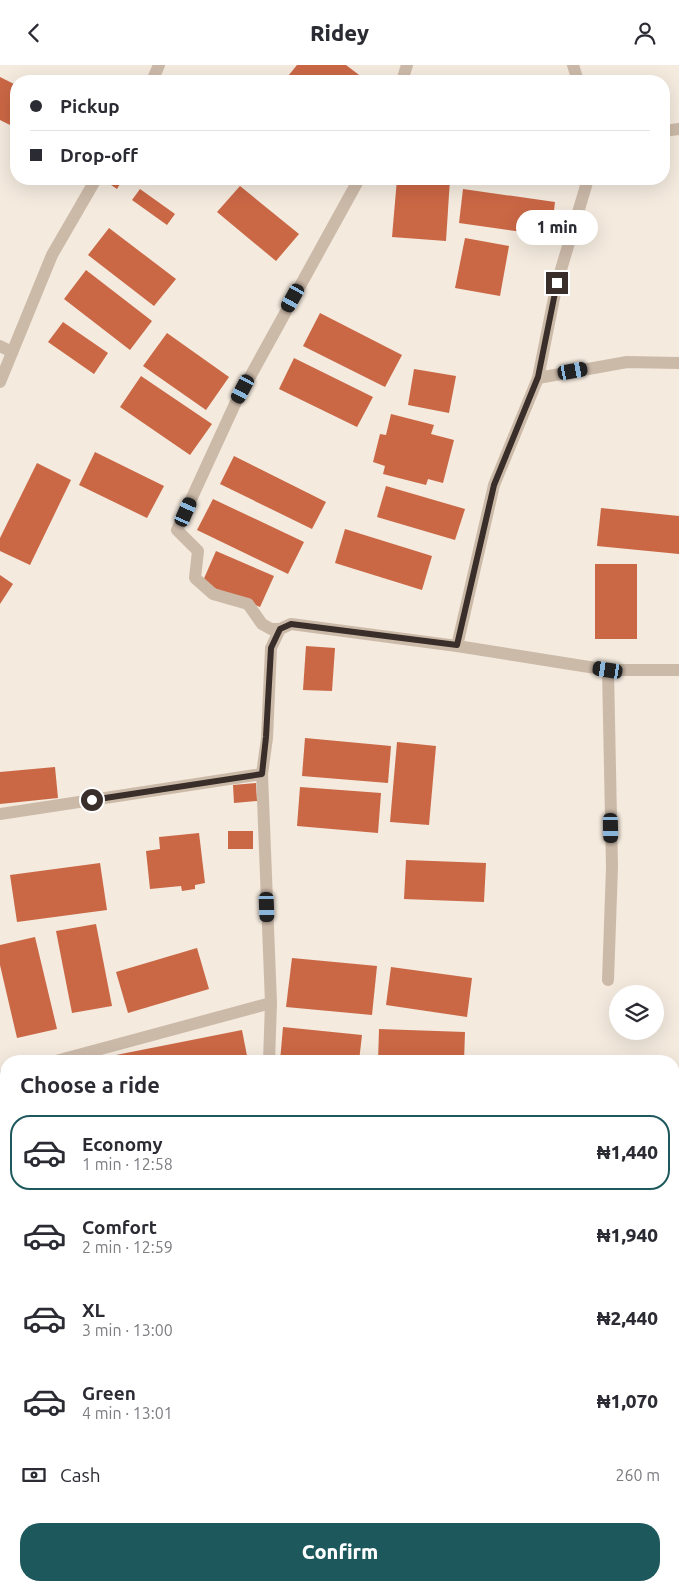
<!DOCTYPE html>
<html lang="en">
<head>
<meta charset="utf-8">
<style>
  body { margin:0; font-family:Ubuntu,sans-serif; background:#f7f7f7; color:#2b2b33; height:100vh; display:flex; flex-direction:column; font-size:19px; white-space:nowrap }
  * { box-sizing:border-box; margin:0 }
  p { font-size:16px; color:#7c7c81 }
  .icon { flex:none; width:28px; height:28px; fill:none; stroke:currentColor; stroke-width:2; stroke-linecap:round; stroke-linejoin:round }
  .map { position:relative; flex:1; overflow:hidden }
  .details { position:absolute; left:0px; top:990px; width:680px; height:536px; display:flex; flex-direction:column; background:#fff; border-radius:20px 20px 0 0; box-shadow:0 5px 20px #0002 }
  .details>* { flex:none }
  .hud { position:absolute; left:10px; top:10px; width:660px; height:110px; border-radius:20px; box-shadow:0 5px 20px #0002; display:grid; align-content:center; height:110px; padding:0 20px; background:#fff }
  .controls { position:absolute; left:609px; top:920px; display:grid; gap:10px }
  .controls a { display:grid; place-items:center; width:55px; height:55px; border-radius:50%; background:#fff; box-shadow:0 5px 20px #0002; font-size:25px }
  .end { position:absolute; width:22px; height:22px; margin:-11px; border:6px solid #392e29; background:#fff; box-shadow:0 0 0 2px #fff }
  .from { border-radius:50% }
  .bubble { position:absolute; height:35px; border-radius:18px; background:#fff; box-shadow:0 5px 20px #0002; font-size:16px; font-weight:800; line-height:35px; text-align:center }
  .car { position:absolute; width:15px; height:30px; margin:-15px -8px; border-radius:6px; box-shadow:0 0 4px 1px #0007; background:linear-gradient(#222 24%,#8ab4d8 0 40%,#222 0 76%,#8ab4d8 0 86%,#222 0) }
  .hud b { display:flex; align-items:center; gap:18px; height:48px; font-size:19px }
  .hud b+b { border-top:1px solid #e1e1e2 }
  .hud i { width:12px; height:12px; background:#2b2b33 }
  ul { padding:0; list-style:none }
  li { display:flex; align-items:center; gap:15px; height:75px; margin:0 10px 8px; padding:0 10px; border:2px solid transparent; border-radius:20px }
  li div { flex:1 }
  li b { display:block; font-size:19px }
  li em { font-style:normal; font-weight:800 }
  li.selected { border-color:#1d585d }
  li>.icon { width:45px; height:45px; stroke-width:1.5 }
  h2 { padding:0 20px; font-size:22px; line-height:60px }
  .pay { display:flex; align-items:center; gap:12px; height:55px; padding:0 20px; font-size:19px }
  .pay p { margin-inline-start:auto }
  .cta { display:flex; gap:10px; margin-top:auto; padding:10px 20px }
  .cta a { flex:1; height:58px; border-radius:20px; background:#1d585d; color:#fff; font-size:20px; font-weight:800; line-height:58px; text-align:center }
  header { display:flex; justify-content:space-between; align-items:center; height:65px; padding:0 20px; background:#fff; font-size:22px; font-weight:800 }
  .map>svg:first-child { display:block }
  .building { fill:#ca6745 }
  .lines { fill:none; stroke-linecap:round; stroke-linejoin:round }
  .minor { stroke:#ccbaa9; stroke-width:12 }
  .route { stroke:#392e29; stroke-width:6 }
</style>
</head>
<body>
<header><svg class="icon" aria-label="back" viewBox="0 0 24 24"><path d="M15 5l-7 7 7 7"/></svg>Ridey<svg class="icon" aria-label="person" viewBox="0 0 24 24"><circle cx="12" cy="8" r="4"/><path d="M4 21q1-7 8-7t8 7"/></svg></header>
<div class="map">
<svg width="679" height="1526" viewBox="0 0 679 1526">
  <rect width="100%" height="100%" fill="#f4eade"/>
  <!-- building -->
  <g class="building">
    <path d="M 297,0 L 346,0 L 367,16 L 284,16 Z"/>
    <path d="M 0,12 L 16,20 L 16,63 L 0,55 Z"/>
    <path d="M 110,114 L 123,114 L 117,124 L 108,118 Z"/>
    <path d="M 397,114 L 450,114 L 446,176 L 392,172 Z"/>
    <path d="M 240,121 L 299,169 L 276,196 L 217,147 Z"/>
    <path d="M 140,124 L 175,149 L 167,160 L 132,135 Z"/>
    <path d="M 463,124 L 555,137 L 551,171 L 459,158 Z"/>
    <path d="M 109,163 L 176,214 L 154,241 L 88,190 Z"/>
    <path d="M 465,173 L 509,181 L 500,231 L 455,223 Z"/>
    <path d="M 86,205 L 152,256 L 130,285 L 64,234 Z"/>
    <path d="M 320,248 L 402,290 L 385,322 L 303,281 Z"/>
    <path d="M 63,257 L 108,288 L 94,309 L 48,277 Z"/>
    <path d="M 167,268 L 229,312 L 206,345 L 143,301 Z"/>
    <path d="M 294,293 L 373,332 L 357,362 L 279,324 Z"/>
    <path d="M 414,304 L 456,311 L 449,348 L 408,340 Z"/>
    <path d="M 141,311 L 212,359 L 190,390 L 120,342 Z"/>
    <path d="M 391,349 L 434,360 L 431,369 L 454,375 L 443,418 L 428,414 L 426,420 L 383,409 L 385,401 L 373,397 L 380,369 L 386,370 Z"/>
    <path d="M 95,387 L 164,421 L 147,453 L 79,420 Z"/>
    <path d="M 234,391 L 326,437 L 312,464 L 220,419 Z"/>
    <path d="M 37,398 L 71,415 L 30,500 L 0,486 L 0,473 Z"/>
    <path d="M 386,421 L 465,444 L 455,475 L 377,452 Z"/>
    <path d="M 213,434 L 304,477 L 288,509 L 197,465 Z"/>
    <path d="M 601,443 L 679,451 L 679,489 L 597,481 Z"/>
    <path d="M 345,464 L 432,491 L 422,525 L 335,498 Z"/>
    <path d="M 216,486 L 274,511 L 260,542 L 202,518 Z"/>
    <rect x="595" y="499" width="42" height="75"/>
    <path d="M 0,510 L 13,519 L 0,539 Z"/>
    <path d="M 306,581 L 335,583 L 332,626 L 303,625 Z"/>
    <path d="M 305,673 L 391,681 L 388,718 L 302,711 Z"/>
    <path d="M 397,677 L 436,681 L 429,760 L 390,757 Z"/>
    <path d="M 55,702 L 58,733 L 0,739 L 0,707 Z"/>
    <path d="M 256,718 L 257,736 L 234,738 L 233,720 Z"/>
    <path d="M 300,722 L 381,728 L 378,768 L 297,761 Z"/>
    <rect x="228" y="766" width="25" height="18"/>
    <path d="M 199,768 L 205,818 L 195,820 L 195,824 L 182,826 L 181,821 L 150,824 L 146,786 L 160,784 L 159,772 Z"/>
    <path d="M 406,795 L 486,798 L 484,837 L 404,834 Z"/>
    <path d="M 100,798 L 107,845 L 17,857 L 10,810 Z"/>
    <path d="M 96,859 L 112,941 L 72,948 L 56,866 Z"/>
    <path d="M 35,872 L 57,964 L 17,973 L 0,900 L 0,880 Z"/>
    <path d="M 197,883 L 209,924 L 128,948 L 116,907 Z"/>
    <path d="M 292,893 L 377,901 L 372,950 L 286,942 Z"/>
    <path d="M 391,902 L 472,913 L 467,952 L 386,940 Z"/>
    <path d="M 283,962 L 362,970 L 359,996 L 280,996 Z"/>
    <path d="M 379,964 L 465,967 L 464,996 L 378,996 Z"/>
    <path d="M 242,965 L 248,996 L 113,996 L 111,991 Z"/>
    <path d="M 6,1033 L 6,1120 L 0,1122 L 0,1035 Z"/>
    <path d="M 96,1520 L 178,1520 L 179,1526 L 98,1526 Z"/>
    <path d="M 329,1520 L 419,1520 L 420,1524 L 411,1526 L 331,1526 Z"/>
  </g>
  <g class="lines">
    <!-- minor -->
    <g class="minor">
      <path d="M 573,0 L 578,16"/>
      <path d="M 152,16 L 159,0"/>
      <path d="M 402,16 L 407,0"/>
      <path d="M 664,66 L 679,64"/>
      <path d="M 0,281 L 12,287"/>
      <path d="M 538,313 L 627,297 L 679,298"/>
      <path d="M 0,317 L 52,190 L 96,114"/>
      <path d="M 280,564 L 271,564 L 262,559 L 248,539 L 213,529 L 195,513 L 198,486 L 177,465 L 235,339 L 359,114"/>
      <path d="M 457,581 L 494,420 L 538,313 L 557,218 L 588,114"/>
      <path d="M 608,605 L 612,802 L 608,915"/>
      <path d="M 0,749 L 262,709"/>
      <path d="M 56,996 L 271,938"/>
      <path d="M 269,996 L 271,938 L 262,709 L 267,673 L 271,583 L 280,564 L 291,559 L 457,581 L 608,605 L 679,605"/>
      <path d="M 0,1011 L 6,1010"/>
      <path d="M 674,1123 L 679,1122"/>
      <path d="M 0,1255 L 6,1253"/>
      <path d="M 65,1520 L 67,1526"/>
      <path d="M 306,1520 L 306,1526"/>
      <path d="M 550,1520 L 551,1526"/>
    </g>
  </g>
  <g class="lines">
    <!-- route -->
    <path class="route" d="M 92,735 L 262,709 L 266,672 L 271,583 L 280,564 L 291,559 L 457,580 L 494,420 L 538,312 L 557,218"/>
  </g>
</svg>
<div class="controls">
<a><svg class="icon" aria-label="layers" viewBox="0 0 24 24"><path d="M12 4l9 5-9 5-9-5zM3 14l9 5 9-5"/></svg></a>
</div>
<i class="end from" style="left:92px;top:735px"></i>
<i class="end" style="left:557px;top:218px"></i>
<div class="bubble" style="left:516px;top:145px;width:82px">1 min</div>
<i class="car" style="left:293px;top:233px;rotate:209deg"></i>
<i class="car" style="left:573px;top:306px;rotate:80deg"></i>
<i class="car" style="left:243px;top:324px;rotate:208deg"></i>
<i class="car" style="left:186px;top:447px;rotate:24deg"></i>
<i class="car" style="left:608px;top:605px;rotate:279deg"></i>
<i class="car" style="left:611px;top:763px;rotate:179deg"></i>
<i class="car" style="left:267px;top:842px;rotate:178deg"></i>
<div class="hud">
<b><i class="from"></i>Pickup</b>
<b><i></i>Drop-off</b>
</div>
<section class="details">
<h2>Choose a ride</h2>
<ul>
<li class="selected"><svg class="icon" aria-label="car" viewBox="0 0 24 24"><path d="M5 17H2v-5l4-1 3-4h7l3 4 3 1v5h-3M9 17h6M6 11h13"/><circle cx="7" cy="17" r="2"/><circle cx="17" cy="17" r="2"/></svg><div><b>Economy</b><p>1 min · 12:58</p></div><em>₦1,440</em></li>
<li><svg class="icon" aria-label="car" viewBox="0 0 24 24"><path d="M5 17H2v-5l4-1 3-4h7l3 4 3 1v5h-3M9 17h6M6 11h13"/><circle cx="7" cy="17" r="2"/><circle cx="17" cy="17" r="2"/></svg><div><b>Comfort</b><p>2 min · 12:59</p></div><em>₦1,940</em></li>
<li><svg class="icon" aria-label="car" viewBox="0 0 24 24"><path d="M5 17H2v-5l4-1 3-4h7l3 4 3 1v5h-3M9 17h6M6 11h13"/><circle cx="7" cy="17" r="2"/><circle cx="17" cy="17" r="2"/></svg><div><b>XL</b><p>3 min · 13:00</p></div><em>₦2,440</em></li>
<li><svg class="icon" aria-label="car" viewBox="0 0 24 24"><path d="M5 17H2v-5l4-1 3-4h7l3 4 3 1v5h-3M9 17h6M6 11h13"/><circle cx="7" cy="17" r="2"/><circle cx="17" cy="17" r="2"/></svg><div><b>Green</b><p>4 min · 13:01</p></div><em>₦1,070</em></li>
</ul>
<div class="pay"><svg class="icon" aria-label="cash" viewBox="0 0 24 24"><path d="M3 7h18v10H3z"/><circle cx="12" cy="12" r="2"/></svg>Cash<p>260 m</p></div>
<div class="cta"><a>Confirm</a></div>
</section>
</div>
</body>
</html>
